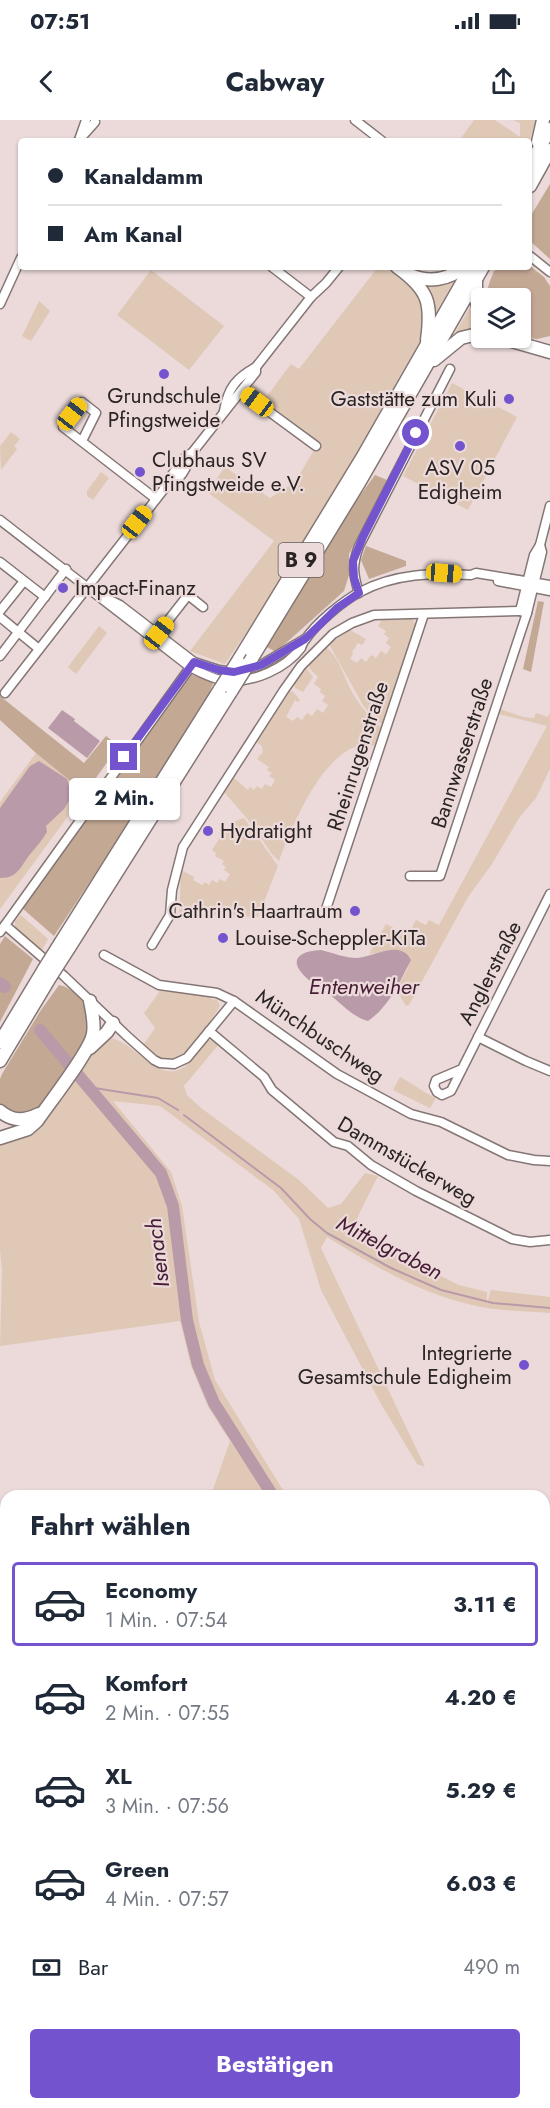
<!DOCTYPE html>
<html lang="de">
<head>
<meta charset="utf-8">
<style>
  body { margin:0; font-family:Jost,sans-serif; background:#f6f6f7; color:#1f2937; height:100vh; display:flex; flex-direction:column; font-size:22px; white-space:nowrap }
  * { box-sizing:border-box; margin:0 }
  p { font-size:20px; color:#747a83 }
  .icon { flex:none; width:33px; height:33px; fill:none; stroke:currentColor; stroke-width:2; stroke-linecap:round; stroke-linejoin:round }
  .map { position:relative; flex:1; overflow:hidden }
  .drawer { position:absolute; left:0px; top:1370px; width:550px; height:620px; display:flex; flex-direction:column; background:#fff; border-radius:18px 18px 0 0; box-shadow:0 2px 4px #0004 }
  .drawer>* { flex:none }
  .guide { position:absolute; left:18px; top:18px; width:514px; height:132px; border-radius:6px; box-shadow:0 2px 4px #0004; display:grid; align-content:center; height:132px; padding:0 30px; background:#fff }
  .controls { position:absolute; left:471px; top:168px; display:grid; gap:12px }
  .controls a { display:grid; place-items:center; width:60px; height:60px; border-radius:6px; background:#fff; box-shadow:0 2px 4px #0004; font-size:30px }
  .end { position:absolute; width:27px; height:27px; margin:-14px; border:8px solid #7454ce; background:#fff; box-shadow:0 0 0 3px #fff }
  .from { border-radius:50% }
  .bubble { position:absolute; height:42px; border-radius:6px; background:#fff; box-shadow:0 2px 4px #0004; font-size:20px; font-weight:700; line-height:42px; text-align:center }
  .car { position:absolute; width:18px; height:36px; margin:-18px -9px; border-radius:8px; box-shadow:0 0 4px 2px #0007; background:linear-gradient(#f5c518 24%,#345 0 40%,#f5c518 0 76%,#345 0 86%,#f5c518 0) }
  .guide b { display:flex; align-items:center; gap:21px; height:57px; font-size:22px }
  .guide b+b { border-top:2px solid #e0e1e3 }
  .guide i { width:15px; height:15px; background:#1f2937 }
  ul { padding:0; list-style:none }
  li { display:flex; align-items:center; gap:18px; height:84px; margin:0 12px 9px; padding:0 18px; border:3px solid transparent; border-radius:6px }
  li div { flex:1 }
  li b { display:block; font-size:22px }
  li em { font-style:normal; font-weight:700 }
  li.current { border-color:#7454ce }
  li>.icon { width:54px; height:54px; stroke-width:1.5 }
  h2 { padding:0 30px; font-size:27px; line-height:72px }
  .pay { display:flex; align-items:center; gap:15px; height:66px; padding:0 30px; font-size:22px }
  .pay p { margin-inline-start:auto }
  .cta { display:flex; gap:12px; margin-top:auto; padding:12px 30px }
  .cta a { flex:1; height:69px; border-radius:6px; background:#7454ce; color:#fff; font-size:24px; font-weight:700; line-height:69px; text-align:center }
  .status { display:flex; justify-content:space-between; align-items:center; height:42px; padding:0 30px; background:#fff; direction:ltr }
  .status svg { height:16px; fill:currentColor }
  header { display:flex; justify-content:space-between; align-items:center; height:78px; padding:0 30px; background:#fff; font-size:27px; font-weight:700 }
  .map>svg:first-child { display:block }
  .green { fill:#dfc8b6 }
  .forest { fill:#c3a894 }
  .water { fill:#b99aa9 }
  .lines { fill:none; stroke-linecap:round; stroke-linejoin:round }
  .stream { stroke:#b99aa9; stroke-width:2 }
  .river { stroke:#b99aa9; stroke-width:12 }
  .minor-casing { stroke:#847674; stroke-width:11 }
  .highway-casing { stroke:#847674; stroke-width:15 }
  .minor { stroke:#fff; stroke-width:8 }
  .highway { stroke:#fff; stroke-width:12 }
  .highway-bridge-casing { stroke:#847674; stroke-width:15; stroke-linecap:butt }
  .highway-bridge { stroke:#fff; stroke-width:12 }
  .route { stroke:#7454ce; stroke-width:8 }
  .poi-dot { fill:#7454ce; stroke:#ebdad9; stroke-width:2 }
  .labels { text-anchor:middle; stroke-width:4.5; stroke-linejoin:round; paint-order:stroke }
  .shield { fill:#ebdad9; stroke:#645b5a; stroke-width:1.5 }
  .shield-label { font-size:20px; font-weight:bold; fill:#2a2423 }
  .poi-label { font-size:21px; fill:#2a2423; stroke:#ebdad9; text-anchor:start }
  .street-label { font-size:21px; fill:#2a2423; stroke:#ebdad9 }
  .water-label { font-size:22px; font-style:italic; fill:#471d36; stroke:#ebdad9 }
</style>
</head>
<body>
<div class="status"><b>07:51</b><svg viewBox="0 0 49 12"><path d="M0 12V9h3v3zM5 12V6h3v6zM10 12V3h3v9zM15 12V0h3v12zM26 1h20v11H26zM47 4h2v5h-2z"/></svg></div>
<header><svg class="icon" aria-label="back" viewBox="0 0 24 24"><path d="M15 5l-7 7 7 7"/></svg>Cabway<svg class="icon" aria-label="share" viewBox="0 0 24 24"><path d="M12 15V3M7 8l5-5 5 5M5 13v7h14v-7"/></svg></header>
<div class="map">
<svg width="550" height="1988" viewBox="0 0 550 1988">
  <rect width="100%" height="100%" fill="#ebdad9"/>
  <!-- green -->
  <g class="green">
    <path d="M 474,0 L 495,0 L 520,17 L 520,3 L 513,0 L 536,0 L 529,21 L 459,21 Z"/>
    <path d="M 378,147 L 390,147 L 419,169 L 426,207 L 418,224 L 297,438 L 225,544 L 190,531 L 274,421 L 207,372 L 225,347 L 270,378 L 295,362 L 316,327 L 245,269 L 250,262 L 267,276 L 291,244 L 299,249 Z"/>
    <path d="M 151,150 L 224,206 L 189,250 L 117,195 Z"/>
    <path d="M 456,157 L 434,196 L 422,162 Z"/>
    <path d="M 39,181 L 50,191 L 31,221 L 22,216 Z"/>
    <path d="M 472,184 L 481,202 L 481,210 L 451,220 Z"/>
    <path d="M 452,263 L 517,297 L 468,390 L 403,356 Z"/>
    <path d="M 11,312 L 20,319 L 14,326 L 17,329 L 1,350 L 0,326 Z"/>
    <path d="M 101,352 L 109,358 L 93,380 L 87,376 L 87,371 Z"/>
    <path d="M 412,499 L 417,506 L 383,606 L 364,587 L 329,524 L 350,510 L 366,519 L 362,525 L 358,523 L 352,532 L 353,534 L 350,539 L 357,543 L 361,538 L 366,542 L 371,535 L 376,538 L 381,531 L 386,534 L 391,527 L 386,523 L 389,518 L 384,514 L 386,511 L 378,506 L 382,500 Z"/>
    <path d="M 99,506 L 107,513 L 76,554 L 68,547 Z"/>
    <path d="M 326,527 C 340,538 344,558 352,572 C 360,587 371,598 383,609 L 377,625 C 369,627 357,625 350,629 C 316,648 292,706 279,741 L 272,734 L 250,702 L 224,672 L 234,658 L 248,670 L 250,667 L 254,670 L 257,666 L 262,669 L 265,664 L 271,667 L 275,660 L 269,656 L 272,653 L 267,650 L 269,647 L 257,639 L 263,632 L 262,626 L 256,622 L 289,571 L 293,572 L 300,580 L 298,582 L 295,580 L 286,597 L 293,601 L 297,597 L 302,600 L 307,593 L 312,596 L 317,589 L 323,593 L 328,585 L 322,581 L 325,576 L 320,572 L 321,569 L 314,564 L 318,557 L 310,549 L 309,545 Z"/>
    <path d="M 306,548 L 313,557 L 303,572 L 295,568 L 294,563 Z"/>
    <path d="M 500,589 L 523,597 L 534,598 L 536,593 L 548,597 L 550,593 L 550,649 L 536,678 L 519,698 L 492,744 L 468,777 L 409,885 L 406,886 L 398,873 L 395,871 L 408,848 L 396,830 L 369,834 L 386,804 L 408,815 L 416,800 L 426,805 L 429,800 L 439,805 L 547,606 L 499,594 Z"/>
    <path d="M 36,633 L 85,673 L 0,789 L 0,682 Z"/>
    <path d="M 244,698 L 278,746 L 258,797 L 216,795 L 179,797 L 181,750 L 194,757 L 193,760 L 202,765 L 205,762 L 209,765 L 212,760 L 217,763 L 220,759 L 225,762 L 230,754 L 224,750 L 226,747 L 222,744 L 224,741 L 215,736 L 216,733 L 212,730 C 222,716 226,703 244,698 Z"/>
    <path d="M 21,795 L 48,819 L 42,830 L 15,807 L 15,801 Z"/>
    <path d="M 160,871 L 211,876 L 211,879 L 217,880 L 220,885 L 217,891 C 208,904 185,944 168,941 C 159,939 150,930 144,924 L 155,908 L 144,893 Z"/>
    <path d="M 109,918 C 137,920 160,972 190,942 C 197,936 202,927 207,919 L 220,923 L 184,966 L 187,975 L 201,988 L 299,1060 L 328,1088 L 341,1084 L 365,1053 L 378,1056 L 360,1092 L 352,1112 L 459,1165 L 487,1172 L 487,1184 L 491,1170 L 550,1177 L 550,1193 C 523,1191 494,1191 468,1184 C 417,1172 371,1144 327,1117 L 321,1128 L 425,1347 L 417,1344 L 381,1284 L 321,1170 L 299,1099 L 273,1070 L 160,986 L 113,981 L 171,1052 L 182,1086 L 199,1202 L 215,1260 L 286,1375 L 211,1375 L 230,1321 L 208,1287 L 191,1246 L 180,1201 L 0,1226 L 2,1150 L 0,1130 L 0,1023 L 24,1016 L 87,936 Z"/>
    <path d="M 400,957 C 413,963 422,972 436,978 L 430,988 L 393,970 Z"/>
    <path d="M 544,1758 L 550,1762 L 550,1821 L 545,1822 Z"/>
    <path d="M 550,1909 L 550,1973 L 545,1973 L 545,1910 Z"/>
    <path d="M 102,1983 L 153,1983 L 152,1988 L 107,1988 Z"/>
    <path d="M 200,1983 L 534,1983 L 537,1988 L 188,1988 Z"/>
  </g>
  <!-- forest -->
  <g class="forest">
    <path d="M 550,64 L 550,139 L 530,121 L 530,97 Z"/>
    <path d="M 530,146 L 544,157 L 550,166 L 550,216 L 537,219 L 521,217 L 520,178 L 487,178 L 486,174 L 490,161 L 494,151 L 502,147 Z"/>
    <path d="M 375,355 L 387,360 L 349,434 L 349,455 L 344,471 L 276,532 L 267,527 L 354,384 Z"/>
    <path d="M 366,426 L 406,441 L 406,446 L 369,459 L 361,440 Z"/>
    <path d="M 538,481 L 544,482 L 531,552 L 523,549 Z"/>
    <path d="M 192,555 L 214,561 L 207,579 L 123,712 L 54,816 L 22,788 L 184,558 Z"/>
    <path d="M 0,576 L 84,643 L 106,616 L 119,626 L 85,673 L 36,633 L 0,600 Z"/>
    <path d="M 5,816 L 33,839 L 0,902 L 0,824 Z"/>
    <path d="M 59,865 C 79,869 96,895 89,915 C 87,924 44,987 37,992 C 34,994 27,997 24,997 C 14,998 6,991 0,985 L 0,959 L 2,954 L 41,890 Z"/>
    <path d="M 550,1821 L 550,1869 L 546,1878 L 550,1887 L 550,1909 L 545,1910 L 545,1822 Z"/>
    <path d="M 289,1983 L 486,1983 L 473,1988 L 277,1988 Z"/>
  </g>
  <!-- water -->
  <g class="water">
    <path d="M 62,590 L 75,599 L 74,601 L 100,621 L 87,638 L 48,608 Z"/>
    <path d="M 39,641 L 67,659 L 72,676 L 64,689 L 46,706 L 47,712 C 42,720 38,725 32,732 C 21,744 20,758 0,758 L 0,688 L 30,646 Z"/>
    <path d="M 321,830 C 333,833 345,838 358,838 C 374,837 400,819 411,840 C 400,861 389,887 368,901 C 352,897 341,883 329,874 C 323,869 316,865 309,860 C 288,843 295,831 321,830 Z"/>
  </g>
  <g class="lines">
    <!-- stream -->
    <g class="stream">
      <path d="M 88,967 L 158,978 L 178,990"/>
      <path d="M 184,995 L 281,1068 L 310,1099 L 327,1113 L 391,1148 L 441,1170 L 493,1183 L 550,1188"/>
    </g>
    <!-- river -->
    <g class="river">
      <path d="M 0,863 L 5,867"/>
      <path d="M 40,910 L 161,1053 L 173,1086 L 187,1200 L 198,1245 L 214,1283 L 273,1376"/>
      <path d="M 544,1710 L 550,1713"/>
    </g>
    <defs>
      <g id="minor">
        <path d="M 355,0 L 382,21"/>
        <path d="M 80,17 L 86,0"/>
        <path d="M 78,21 L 95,2"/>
        <path d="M 530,136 L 550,152"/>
        <path d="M 272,147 L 311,177"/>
        <path d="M 0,184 L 21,138"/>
        <path d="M 241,271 L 316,326"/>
        <path d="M 224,291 C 228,268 236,258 256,247"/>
        <path d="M 82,321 L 96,293 L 82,282 L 63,307 L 156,379"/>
        <path d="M 164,368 C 181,360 186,350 192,333"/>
        <path d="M 0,400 L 190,547 C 201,553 215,560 228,561 C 254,562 285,549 301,528 C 302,525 303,522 305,520 C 316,503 343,481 360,472 C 396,453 432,453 471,455 L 476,453 L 550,465"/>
        <path d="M 0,442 L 45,477"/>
        <path d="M 498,461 L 550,471"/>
        <path d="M 359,473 C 353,454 352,445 359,426 L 450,249"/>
        <path d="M 108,479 L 120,485 L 194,542 L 219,550 L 234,552 L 261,545 L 305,519"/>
        <path d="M 0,491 L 24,461"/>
        <path d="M 520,491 L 534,435 L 540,425 L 550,386"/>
        <path d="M 527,493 L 542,432 L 540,425"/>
        <path d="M 0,497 L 39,529"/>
        <path d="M 156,516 L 188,475 L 203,487"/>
        <path d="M 0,536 L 66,449"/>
        <path d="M 5,573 L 164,369 L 165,364 L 187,335 L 192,333 L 256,252 L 256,247 L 311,177 L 326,163 L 339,147"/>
        <path d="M 410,756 L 440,756 L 527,493 L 520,491"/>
        <path d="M 326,789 L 424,494"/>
        <path d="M 5,805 L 64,856 L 127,916 L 154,940 L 160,943 L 174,944 L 187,938 L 234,881"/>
        <path d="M 0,812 L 194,542"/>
        <path d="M 152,825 L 170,795 L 172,770 L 183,727 L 284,570 L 301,546 L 333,514 L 352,503 L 374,495 L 520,491"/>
        <path d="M 104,835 L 159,865 L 217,873 L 234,881 L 337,954 L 411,994 L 441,1002 L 508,1035 L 534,1040 L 550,1041"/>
        <path d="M 209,911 L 264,957 L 272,970 L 334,1022 L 348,1026 L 371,1045 L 416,1071 L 512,1119 L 530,1122 L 550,1120"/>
        <path d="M 478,917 L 526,941 L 550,951"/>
        <path d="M 462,949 L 436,960 L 434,966 L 437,972 L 442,975 L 451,971 L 550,774"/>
        <path d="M 0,1881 L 6,1888"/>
        <path d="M 94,1983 L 99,1988"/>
      </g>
      <g id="highway">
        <path d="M 538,22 L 543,0"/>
        <path d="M 530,45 L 550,9"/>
        <path d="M 530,66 L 550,30"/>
        <path d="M 397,147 C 429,170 432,183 427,220"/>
        <path d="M 410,155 C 429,163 448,160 464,147"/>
        <path d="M 476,161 L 476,180 L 482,196"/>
        <path d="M 501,218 L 550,232"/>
        <path d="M 434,240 L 461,218 L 482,213"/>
        <path d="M 252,538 L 359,363 L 483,147"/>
        <path d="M 238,541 L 362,338 L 471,147"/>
        <path d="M 61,822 L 220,569"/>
        <path d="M 69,828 L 232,570"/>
        <path d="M 0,922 L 44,849"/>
        <path d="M 90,928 L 107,912 L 113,903"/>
        <path d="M 0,941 L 51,856"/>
        <path d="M 0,991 C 13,1002 24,1001 39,994"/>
        <path d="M 0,1018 L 28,1009 L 37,1001 C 49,983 90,932 93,914 C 95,902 92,892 90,881"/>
        <path d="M 0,1975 L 6,1979"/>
        <path d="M 12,1983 L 20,1988"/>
        <path d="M 0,1986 L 3,1988"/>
      </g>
    </defs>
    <!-- minor casing -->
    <use href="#minor" class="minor-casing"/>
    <!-- highway casing -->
    <use href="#highway" class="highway-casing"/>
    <!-- minor -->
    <use href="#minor" class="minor"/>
    <!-- highway -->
    <use href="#highway" class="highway"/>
    <defs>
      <g id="highway-bridge">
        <path d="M 220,569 L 238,541"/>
        <path d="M 232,570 L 252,538"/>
        <path d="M 44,849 L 61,822"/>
        <path d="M 51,856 L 69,828"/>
      </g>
    </defs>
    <!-- highway-bridge casing -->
    <use href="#highway-bridge" class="highway-bridge-casing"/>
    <!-- highway-bridge -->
    <use href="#highway-bridge" class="highway-bridge"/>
  </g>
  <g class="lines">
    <!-- route -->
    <path class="route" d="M 124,637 L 194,542 L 219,550 L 234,552 L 261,545 L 305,519 L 337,488 L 359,473 L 354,458 L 353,441 L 363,417 L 416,313"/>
  </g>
  <!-- markers -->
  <g class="poi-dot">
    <circle cx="164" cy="254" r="6"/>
    <circle cx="509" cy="279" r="6"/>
    <circle cx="460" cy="326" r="6"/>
    <circle cx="140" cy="352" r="6"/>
    <circle cx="63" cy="468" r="6"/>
    <circle cx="208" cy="711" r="6"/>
    <circle cx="355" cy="791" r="6"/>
    <circle cx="223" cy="818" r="6"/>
    <circle cx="524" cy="1245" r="6"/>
  </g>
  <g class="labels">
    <!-- shield labels -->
    <rect class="shield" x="278.5" y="423" width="45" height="34" rx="4.5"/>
    <g class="shield-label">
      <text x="301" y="447">B 9</text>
    </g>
    <!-- poi labels -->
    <g class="poi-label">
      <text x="164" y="283" text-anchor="middle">Grundschule<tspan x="164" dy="24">Pfingstweide</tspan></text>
      <text x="497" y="286" text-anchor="end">Gaststätte zum Kuli</text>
      <text x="152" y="347">Clubhaus SV<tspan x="152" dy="24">Pfingstweide e.V.</tspan></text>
      <text x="460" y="355" text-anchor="middle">ASV 05<tspan x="460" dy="24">Edigheim</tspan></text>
      <text x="75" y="475">Impact-Finanz</text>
      <text x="220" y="718">Hydratight</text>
      <text x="343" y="798" text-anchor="end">Cathrin's Haartraum</text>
      <text x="235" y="825">Louise-Scheppler-KiTa</text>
      <text x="512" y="1240" text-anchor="end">Integrierte<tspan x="512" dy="24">Gesamtschule Edigheim</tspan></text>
    </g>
    <!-- street labels -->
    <g class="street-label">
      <text transform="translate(462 633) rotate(-72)" y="7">Bannwasserstraße</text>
      <text transform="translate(358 636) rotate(-72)" y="7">Rheinrugenstraße</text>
      <text transform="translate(490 853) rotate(-63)" y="7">Anglerstraße</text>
      <text transform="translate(320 916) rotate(34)" y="7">Münchbuschweg</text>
      <text transform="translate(407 1041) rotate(30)" y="7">Dammstückerweg</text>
    </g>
    <!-- water labels -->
    <g class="water-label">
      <text x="364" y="874">Entenweiher</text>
      <text transform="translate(390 1127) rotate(27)" y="8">Mittelgraben</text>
      <text transform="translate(157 1133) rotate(-97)" y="8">Isenach</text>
    </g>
  </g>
</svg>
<div class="controls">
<a><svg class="icon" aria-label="layers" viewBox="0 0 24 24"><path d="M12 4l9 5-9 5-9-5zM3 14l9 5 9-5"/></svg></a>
</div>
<i class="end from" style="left:416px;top:313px"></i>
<i class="end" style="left:124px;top:637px"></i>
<div class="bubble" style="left:69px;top:658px;width:111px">2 Min.</div>
<i class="car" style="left:257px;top:282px;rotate:307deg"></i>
<i class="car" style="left:72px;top:294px;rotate:38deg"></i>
<i class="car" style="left:137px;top:402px;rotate:38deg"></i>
<i class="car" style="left:444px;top:453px;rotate:94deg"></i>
<i class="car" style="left:159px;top:513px;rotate:38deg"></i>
<div class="guide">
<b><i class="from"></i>Kanaldamm</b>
<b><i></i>Am Kanal</b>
</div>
<section class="drawer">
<h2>Fahrt wählen</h2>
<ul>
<li class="current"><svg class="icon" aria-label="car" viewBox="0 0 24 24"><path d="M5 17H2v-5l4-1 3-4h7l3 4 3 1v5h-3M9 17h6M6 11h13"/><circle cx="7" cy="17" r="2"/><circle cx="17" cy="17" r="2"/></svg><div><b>Economy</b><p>1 Min. · 07:54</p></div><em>3.11 €</em></li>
<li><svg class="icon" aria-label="car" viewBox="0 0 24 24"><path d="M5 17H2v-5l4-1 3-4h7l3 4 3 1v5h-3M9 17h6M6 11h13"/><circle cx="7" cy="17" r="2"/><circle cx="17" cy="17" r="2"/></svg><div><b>Komfort</b><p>2 Min. · 07:55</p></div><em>4.20 €</em></li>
<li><svg class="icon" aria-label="car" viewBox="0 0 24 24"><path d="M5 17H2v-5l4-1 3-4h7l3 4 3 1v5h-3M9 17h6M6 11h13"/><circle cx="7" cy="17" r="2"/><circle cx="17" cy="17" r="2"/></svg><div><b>XL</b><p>3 Min. · 07:56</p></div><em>5.29 €</em></li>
<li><svg class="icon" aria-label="car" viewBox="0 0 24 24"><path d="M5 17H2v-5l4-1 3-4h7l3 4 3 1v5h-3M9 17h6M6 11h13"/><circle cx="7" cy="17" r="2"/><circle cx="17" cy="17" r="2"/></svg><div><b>Green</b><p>4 Min. · 07:57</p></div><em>6.03 €</em></li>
</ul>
<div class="pay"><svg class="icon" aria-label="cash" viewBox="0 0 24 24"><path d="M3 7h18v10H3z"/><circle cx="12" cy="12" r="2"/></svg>Bar<p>490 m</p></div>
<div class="cta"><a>Bestätigen</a></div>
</section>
</div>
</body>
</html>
